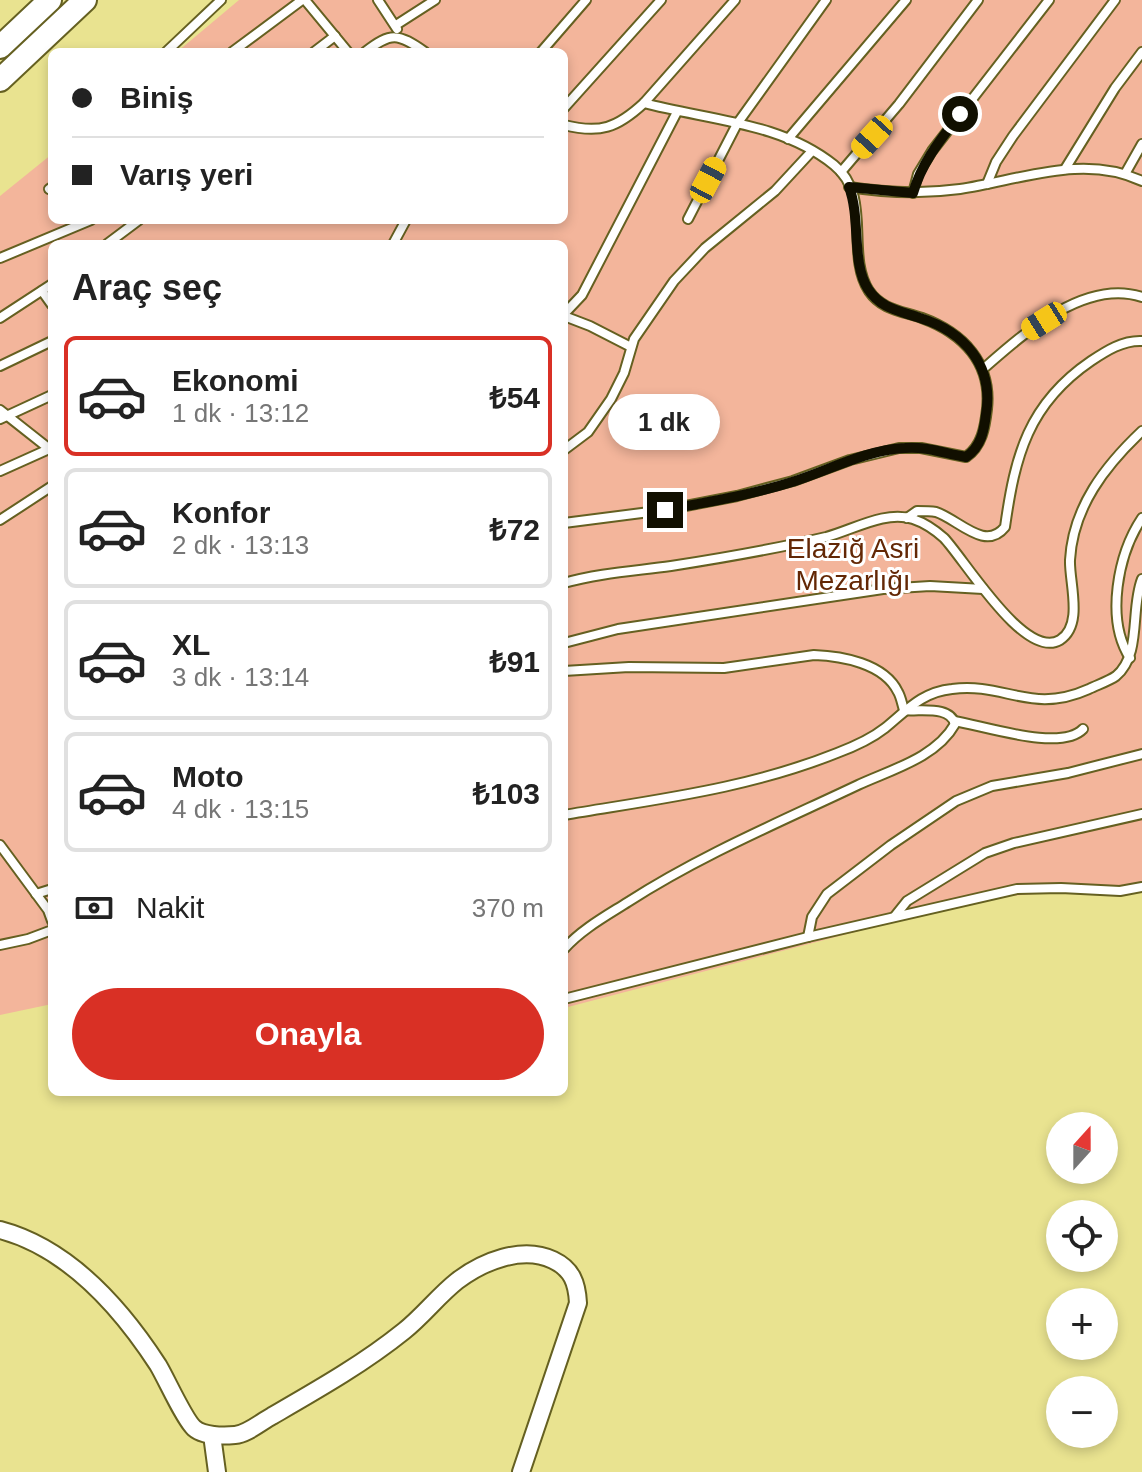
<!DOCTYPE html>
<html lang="tr">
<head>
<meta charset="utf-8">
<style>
  body { margin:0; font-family:Arial,sans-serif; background:#f2f2f2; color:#222; height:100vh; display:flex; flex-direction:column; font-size:30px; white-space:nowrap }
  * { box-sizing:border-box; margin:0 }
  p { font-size:26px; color:#767676 }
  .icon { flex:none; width:44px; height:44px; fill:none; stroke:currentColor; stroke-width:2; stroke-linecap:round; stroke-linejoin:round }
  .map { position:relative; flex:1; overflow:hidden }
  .sheet { position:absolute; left:48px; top:240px; width:520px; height:856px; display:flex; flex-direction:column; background:#fff; border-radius:12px; box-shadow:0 4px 12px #0003 }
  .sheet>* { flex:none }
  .banner { position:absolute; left:48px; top:48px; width:520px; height:176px; border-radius:12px; box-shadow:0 4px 12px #0003; display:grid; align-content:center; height:176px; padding:0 24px; background:#fff }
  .needle { width:52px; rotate:21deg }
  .buttons { position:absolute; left:1046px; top:1112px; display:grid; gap:16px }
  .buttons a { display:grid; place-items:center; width:72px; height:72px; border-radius:50%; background:#fff; box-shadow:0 4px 12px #0003; font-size:40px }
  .end { position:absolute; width:36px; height:36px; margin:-18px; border:10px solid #110f00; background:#fff; box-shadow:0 0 0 4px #fff }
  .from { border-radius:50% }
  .bubble { position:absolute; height:56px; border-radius:28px; background:#fff; box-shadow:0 4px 12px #0003; font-size:26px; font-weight:700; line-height:56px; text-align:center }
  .car { position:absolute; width:24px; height:48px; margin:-24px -12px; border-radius:10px; box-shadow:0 0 6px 2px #0007; background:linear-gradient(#f5c518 24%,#345 0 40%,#f5c518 0 76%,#345 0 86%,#f5c518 0) }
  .banner b { display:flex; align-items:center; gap:28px; height:76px; font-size:30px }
  .banner b+b { border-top:2px solid #e0e0e0 }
  .banner i { width:20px; height:20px; background:#222 }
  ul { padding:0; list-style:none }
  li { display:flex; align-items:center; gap:24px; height:120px; margin:0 16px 12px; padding:0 8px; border:4px solid #e0e0e0; border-radius:12px }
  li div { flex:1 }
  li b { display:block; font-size:30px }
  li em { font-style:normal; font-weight:700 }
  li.selected { border-color:#d93025 }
  li>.icon { width:72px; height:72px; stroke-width:1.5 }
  h2 { padding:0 24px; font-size:36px; line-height:96px }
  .pay { display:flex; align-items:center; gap:20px; height:88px; padding:0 24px; font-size:30px }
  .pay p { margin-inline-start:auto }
  .button { display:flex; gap:16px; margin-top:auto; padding:16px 24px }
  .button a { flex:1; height:92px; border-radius:48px; background:#d93025; color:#fff; font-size:32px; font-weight:700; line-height:92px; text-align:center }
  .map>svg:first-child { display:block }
  .green { fill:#f3b59b }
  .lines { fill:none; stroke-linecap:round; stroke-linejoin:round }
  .lane-casing { stroke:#656021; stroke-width:12 }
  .street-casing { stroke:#656021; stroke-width:20 }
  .secondary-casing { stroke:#656021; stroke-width:26 }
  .lane { stroke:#fff; stroke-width:8 }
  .street { stroke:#fff; stroke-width:16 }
  .secondary { stroke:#fff; stroke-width:22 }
  .route { stroke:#110f00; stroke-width:10 }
  .labels { text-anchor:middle; stroke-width:6; stroke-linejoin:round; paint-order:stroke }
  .park-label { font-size:28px; fill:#632705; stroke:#fff }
</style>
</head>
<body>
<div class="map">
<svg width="1142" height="1472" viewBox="0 0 1142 1472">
  <rect width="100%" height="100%" fill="#e9e390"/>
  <!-- green -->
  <path class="green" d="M 239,0 L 1142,0 L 1142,885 L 985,898 L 564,1008 L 564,244 L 52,244 L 52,1004 L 0,1015 L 0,196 L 52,154 L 52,220 L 564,220 L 564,52 L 177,52 Z"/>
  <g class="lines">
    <defs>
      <g id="lane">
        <path d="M 305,0 L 348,52"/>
        <path d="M 378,0 L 397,29"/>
        <path d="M 396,25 L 435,0"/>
        <path d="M 166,52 L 221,0"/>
        <path d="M 232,52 L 302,0"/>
        <path d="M 314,52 L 335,36"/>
        <path d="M 365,52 C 391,32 398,33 425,52"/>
        <path d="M 541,52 L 586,0"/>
        <path d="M 564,108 L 661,0"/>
        <path d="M 564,125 C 600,134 617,128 644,103 L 735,0"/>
        <path d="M 788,139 L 906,0"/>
        <path d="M 1065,169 L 1115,88 L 1142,52"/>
        <path d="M 841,172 L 899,104 L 978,0"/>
        <path d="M 1125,174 L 1142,144"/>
        <path d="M 987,184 L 996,162 L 1013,136 L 1115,0"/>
        <path d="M 849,187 C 887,193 923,194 960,189 C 1020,180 1084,153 1142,181"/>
        <path d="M 49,189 L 52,187"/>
        <path d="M 913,193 L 918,174 L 932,151 L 1049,0"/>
        <path d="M 688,219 L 737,124 L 826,0"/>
        <path d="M 107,244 L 139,220"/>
        <path d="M 393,244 L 406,220"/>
        <path d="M 0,258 L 91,220"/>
        <path d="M 42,291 L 52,305"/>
        <path d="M 564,314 L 582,295 L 677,112"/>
        <path d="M 564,316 L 590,326 L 631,347"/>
        <path d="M 0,318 L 52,284"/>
        <path d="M 0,366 L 52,341"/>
        <path d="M 983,369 C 1023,334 1085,278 1142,297"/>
        <path d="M 0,410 L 52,451"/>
        <path d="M 0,419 L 52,395"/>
        <path d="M 564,450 L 588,432 L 611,399 L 624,373 L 634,339 L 674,281 L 705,248 L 775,191 L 812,151"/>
        <path d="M 0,471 L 49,449"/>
        <path d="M 907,518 L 917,511 C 923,511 930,511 936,512 C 958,519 985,552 1005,527 C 1015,456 1028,404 1091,361 C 1106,351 1123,340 1142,341"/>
        <path d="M 0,520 L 52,486"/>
        <path d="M 564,523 L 665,510 L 737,496 L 793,481 L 850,460 L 899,448 L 921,448 L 966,457 C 982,446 985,427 987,409 C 992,363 963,333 922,318 C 902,311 882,310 869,291 C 845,254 873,196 834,165 C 781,122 707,120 644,103"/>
        <path d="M 564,583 C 599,573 635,571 671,566 C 722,558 775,549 826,537 C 853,530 885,510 913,519 C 925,523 935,530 944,538 C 965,560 1025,661 1060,640 C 1084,625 1069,582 1070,560 C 1073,507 1105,466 1142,431"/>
        <path d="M 564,643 L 618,629 L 883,589 L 930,586 L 983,589"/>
        <path d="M 1130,658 C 1105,619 1118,554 1142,518"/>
        <path d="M 564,671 L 629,667 L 724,668 L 814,655 C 841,656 884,663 898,692 C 901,697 902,704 904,710 C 920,712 950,705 955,724 C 936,758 890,770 858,785 C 780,822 701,855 628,902 C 606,916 582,929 564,949"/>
        <path d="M 954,721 C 985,726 1061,752 1083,729"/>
        <path d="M 564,815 C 658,799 747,789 837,753 C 853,747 871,739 885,728 C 907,710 922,692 952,689 C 1005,682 1031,715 1089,689 C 1097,685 1109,681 1116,676 C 1142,654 1130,609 1142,579"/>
        <path d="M 0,845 L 48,910 L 52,921"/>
        <path d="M 36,894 L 52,889"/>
        <path d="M 895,916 L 907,901 L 985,853 L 1014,843 L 1142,814"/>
        <path d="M 808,937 L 812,917 L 827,894 L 891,845 L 956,801 L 992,786 L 1068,773 L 1142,754"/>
        <path d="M 0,945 L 28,939 L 52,930"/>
        <path d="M 564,999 L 808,937 L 1017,889 L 1061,888 L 1120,891 L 1142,887"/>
      </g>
      <g id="street">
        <path d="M 0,1230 C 68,1248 121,1308 158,1365 C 166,1378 184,1419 194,1428 C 203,1436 223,1436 235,1435 C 247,1434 261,1422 272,1416 C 317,1390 363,1364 404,1331 C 423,1316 438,1296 457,1281 C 482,1262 522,1245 553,1260 C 572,1269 577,1283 578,1303 L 521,1472"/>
        <path d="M 212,1435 L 217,1472"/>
      </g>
      <g id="secondary">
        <path d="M 0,47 L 50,0"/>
        <path d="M 0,80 L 85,0"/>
      </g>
    </defs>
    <!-- lane casing -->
    <use href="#lane" class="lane-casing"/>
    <!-- street casing -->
    <use href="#street" class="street-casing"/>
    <!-- secondary casing -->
    <use href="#secondary" class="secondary-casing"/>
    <!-- lane -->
    <use href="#lane" class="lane"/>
    <!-- street -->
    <use href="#street" class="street"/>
    <!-- secondary -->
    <use href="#secondary" class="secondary"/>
  </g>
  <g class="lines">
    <!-- route -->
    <path class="route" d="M 665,510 C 707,502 751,495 792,482 C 830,470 865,450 905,448 C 926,446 946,454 966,457 C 981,447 984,431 986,414 C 994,366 965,332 920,318 C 900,311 881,309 868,289 C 851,262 861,219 849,187 L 913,193 C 922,162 941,139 960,114"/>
  </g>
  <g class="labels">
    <!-- park labels -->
    <g class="park-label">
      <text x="853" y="558">Elazığ Asri<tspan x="853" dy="32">Mezarlığı</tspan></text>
    </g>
  </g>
</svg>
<div class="buttons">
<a><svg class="needle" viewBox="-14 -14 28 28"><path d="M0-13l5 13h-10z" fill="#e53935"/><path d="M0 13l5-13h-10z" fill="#767676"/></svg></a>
<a><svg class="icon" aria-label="locate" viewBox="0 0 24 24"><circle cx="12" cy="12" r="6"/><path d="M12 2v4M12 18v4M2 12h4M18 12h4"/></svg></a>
<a>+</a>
<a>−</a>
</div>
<i class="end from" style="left:960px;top:114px"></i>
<i class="end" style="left:665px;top:510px"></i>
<div class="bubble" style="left:608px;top:394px;width:112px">1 dk</div>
<i class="car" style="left:872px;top:137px;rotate:222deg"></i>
<i class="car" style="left:708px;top:180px;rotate:28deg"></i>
<i class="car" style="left:1044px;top:321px;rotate:238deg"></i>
<div class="banner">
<b><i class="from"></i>Biniş</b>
<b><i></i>Varış yeri</b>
</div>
<section class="sheet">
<h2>Araç seç</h2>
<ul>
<li class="selected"><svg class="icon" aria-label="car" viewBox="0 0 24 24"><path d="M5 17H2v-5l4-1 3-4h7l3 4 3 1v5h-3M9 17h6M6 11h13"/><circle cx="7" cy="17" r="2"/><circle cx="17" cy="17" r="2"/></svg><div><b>Ekonomi</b><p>1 dk · 13:12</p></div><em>₺54</em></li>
<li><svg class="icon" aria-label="car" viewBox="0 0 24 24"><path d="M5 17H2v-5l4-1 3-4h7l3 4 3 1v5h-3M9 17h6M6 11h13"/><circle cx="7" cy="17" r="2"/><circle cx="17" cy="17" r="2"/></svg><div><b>Konfor</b><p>2 dk · 13:13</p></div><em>₺72</em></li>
<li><svg class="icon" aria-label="car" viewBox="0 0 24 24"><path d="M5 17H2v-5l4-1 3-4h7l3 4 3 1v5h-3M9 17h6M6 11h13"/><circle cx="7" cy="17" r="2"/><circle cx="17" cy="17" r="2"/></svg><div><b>XL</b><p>3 dk · 13:14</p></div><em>₺91</em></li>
<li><svg class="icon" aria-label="car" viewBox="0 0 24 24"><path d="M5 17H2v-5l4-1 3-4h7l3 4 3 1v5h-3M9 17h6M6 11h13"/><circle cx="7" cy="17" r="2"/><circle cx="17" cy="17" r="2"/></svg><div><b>Moto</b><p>4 dk · 13:15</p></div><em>₺103</em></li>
</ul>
<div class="pay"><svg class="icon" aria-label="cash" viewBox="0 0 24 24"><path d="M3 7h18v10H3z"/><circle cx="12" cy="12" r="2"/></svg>Nakit<p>370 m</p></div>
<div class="button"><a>Onayla</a></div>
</section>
</div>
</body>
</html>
